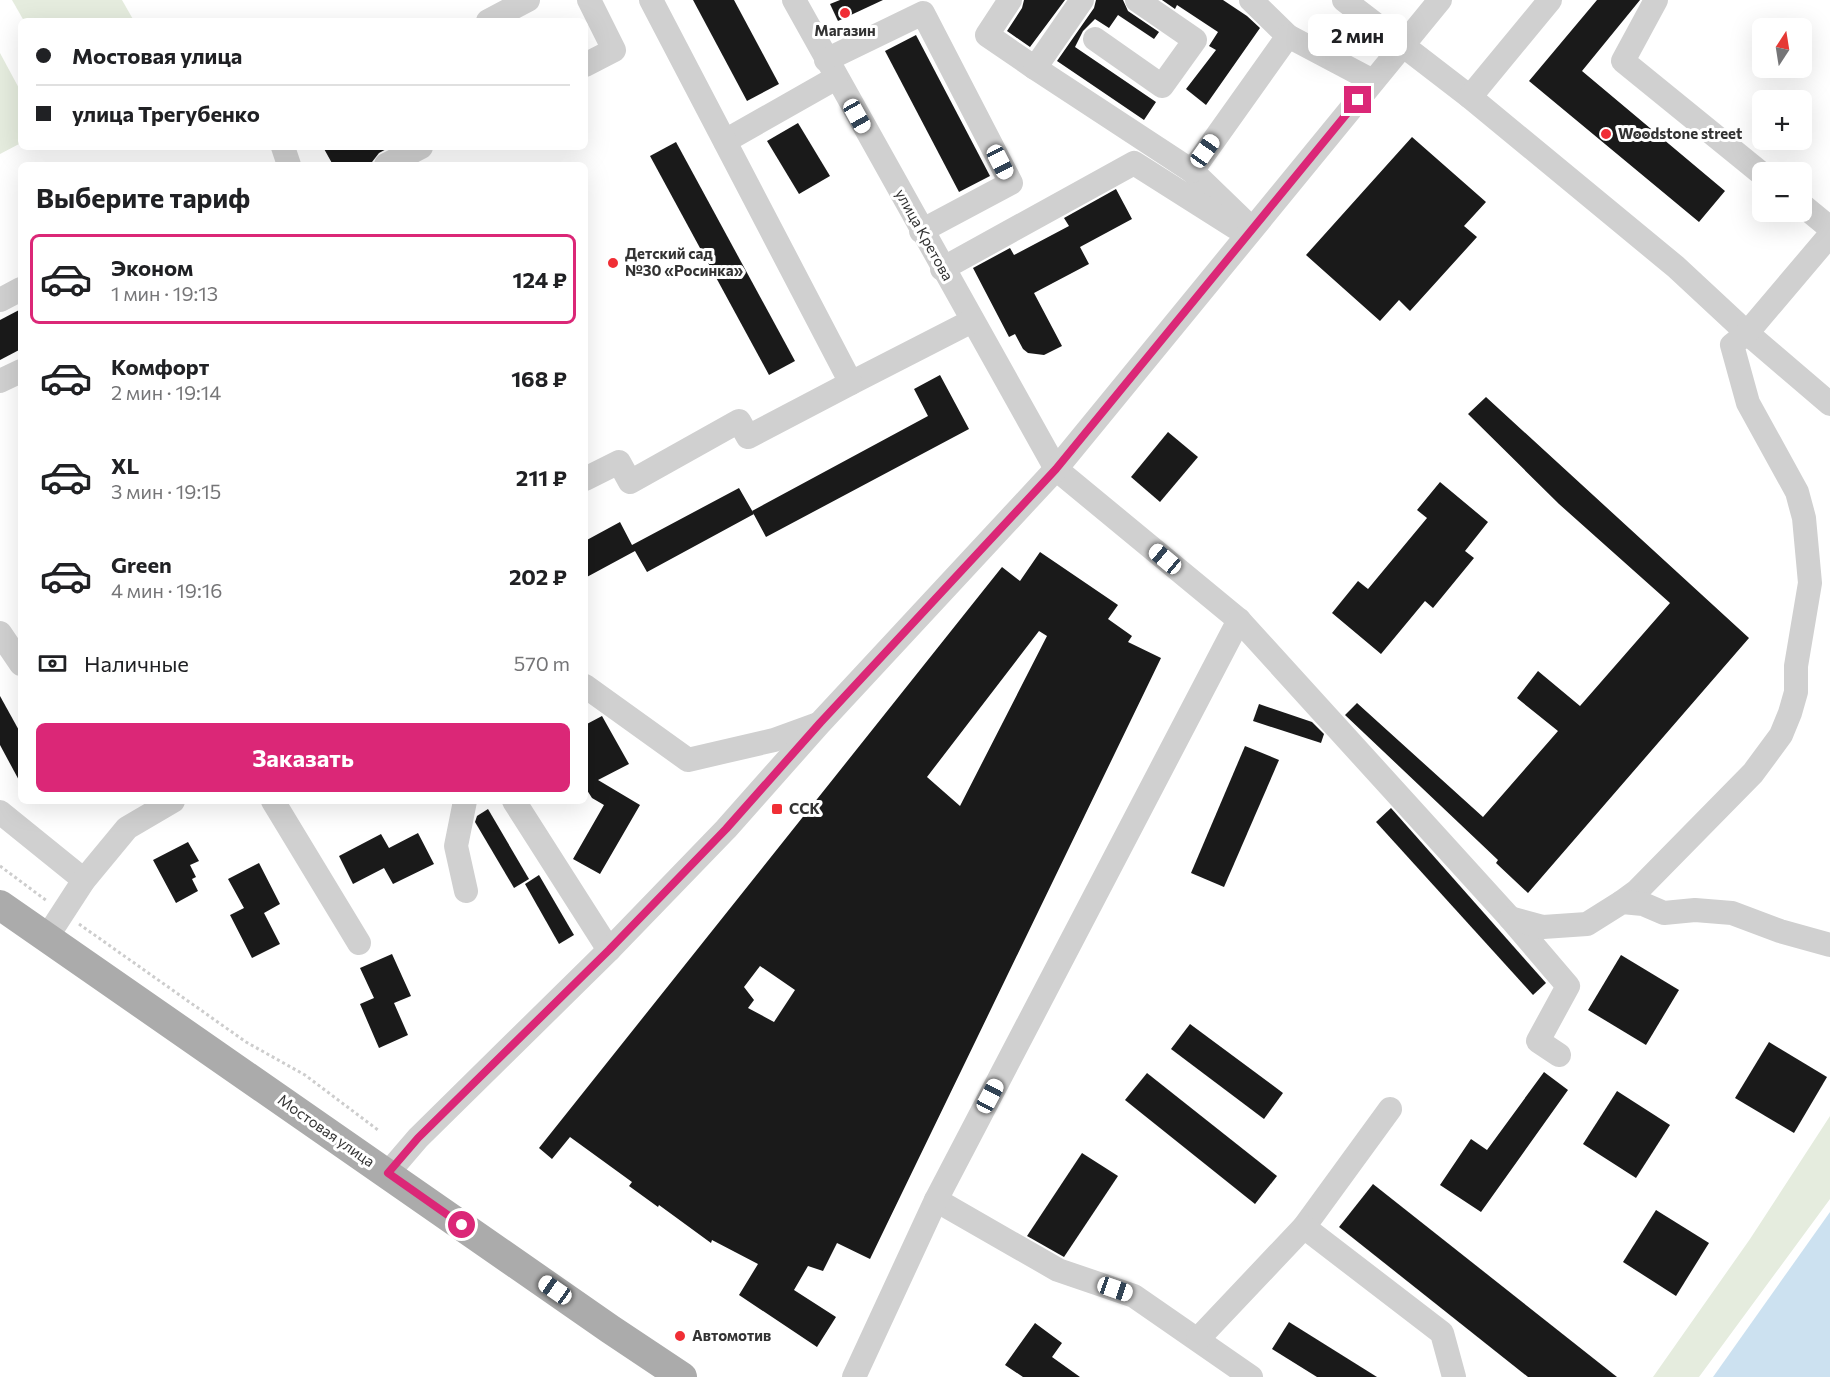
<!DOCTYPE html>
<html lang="ru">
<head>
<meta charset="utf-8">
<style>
  body { margin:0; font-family:Commissioner,sans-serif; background:#f6f6f6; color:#202124; height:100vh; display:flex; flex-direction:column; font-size:22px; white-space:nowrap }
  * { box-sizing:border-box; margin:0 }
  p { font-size:20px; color:#757577 }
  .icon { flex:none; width:33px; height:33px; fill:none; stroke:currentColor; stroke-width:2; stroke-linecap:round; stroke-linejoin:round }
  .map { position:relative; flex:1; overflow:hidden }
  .panel { position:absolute; left:18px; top:162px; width:570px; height:642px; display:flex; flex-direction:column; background:#fff; border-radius:9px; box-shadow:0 6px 24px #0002 }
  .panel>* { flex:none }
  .top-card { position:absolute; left:18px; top:18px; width:570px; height:132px; border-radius:9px; box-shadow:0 6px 24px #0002; display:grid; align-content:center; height:132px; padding:0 18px; background:#fff }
  .needle { width:39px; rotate:12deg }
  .fabs { position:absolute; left:1752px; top:18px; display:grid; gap:12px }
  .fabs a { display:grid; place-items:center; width:60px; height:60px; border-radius:9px; background:#fff; box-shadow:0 6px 24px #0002; font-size:30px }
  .end { position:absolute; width:27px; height:27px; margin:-14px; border:8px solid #db2777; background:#fff; box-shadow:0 0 0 3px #fff }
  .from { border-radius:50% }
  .bubble { position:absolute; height:42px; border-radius:9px; background:#fff; box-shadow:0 6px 24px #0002; font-size:20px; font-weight:700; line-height:42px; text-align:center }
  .car { position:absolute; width:18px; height:36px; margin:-18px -9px; border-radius:8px; box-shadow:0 0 4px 2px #0007; background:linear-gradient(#fff 24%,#345 0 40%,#fff 0 76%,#345 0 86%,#fff 0) }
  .top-card b { display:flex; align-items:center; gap:21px; height:57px; font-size:22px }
  .top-card b+b { border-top:2px solid #e0e0e0 }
  .top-card i { width:15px; height:15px; background:#202124 }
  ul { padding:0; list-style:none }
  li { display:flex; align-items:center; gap:18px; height:90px; margin:0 12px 9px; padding:0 6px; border:3px solid transparent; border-radius:9px }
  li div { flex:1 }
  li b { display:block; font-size:22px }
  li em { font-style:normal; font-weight:700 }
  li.on { border-color:#db2777 }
  li>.icon { width:54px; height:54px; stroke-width:1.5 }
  h2 { padding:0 18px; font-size:27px; line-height:72px }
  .pay { display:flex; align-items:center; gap:15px; height:66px; padding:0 18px; font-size:22px }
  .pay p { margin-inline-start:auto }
  .action { display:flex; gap:12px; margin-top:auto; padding:12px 18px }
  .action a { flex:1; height:69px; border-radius:9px; background:#db2777; color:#fff; font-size:24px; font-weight:700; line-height:69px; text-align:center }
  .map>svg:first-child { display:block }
  .green { fill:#e5ecde }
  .water { fill:#cce1f0 }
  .building { fill:#1a1a1a; fill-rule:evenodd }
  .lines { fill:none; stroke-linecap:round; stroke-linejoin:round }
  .path { stroke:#cdcdcd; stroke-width:3; stroke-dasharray:3 3; stroke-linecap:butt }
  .minor { stroke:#d0d0d0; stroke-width:24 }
  .major { stroke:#ababab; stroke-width:30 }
  .route { stroke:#db2777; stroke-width:8 }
  .poi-dot { fill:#f02e35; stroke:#fff; stroke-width:2 }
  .labels { text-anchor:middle; stroke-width:6; stroke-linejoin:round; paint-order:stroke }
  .poi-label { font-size:15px; font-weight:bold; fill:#333; stroke:#fff; text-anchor:start }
  .street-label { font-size:15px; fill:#333; stroke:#fff }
</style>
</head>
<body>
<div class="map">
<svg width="1830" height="1377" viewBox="0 0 1830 1377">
  <rect width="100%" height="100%" fill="#fff"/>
  <!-- green -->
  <g class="green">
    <path d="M 12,0 L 122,0 L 134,21 L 24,21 Z"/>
    <path d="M 0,53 L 21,92 L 21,143 L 0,154 Z"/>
    <path d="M 1830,1116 L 1830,1199 L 1699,1377 L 1653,1377 L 1750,1239 Z"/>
  </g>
  <!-- water -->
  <path class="water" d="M 1830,1212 L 1830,1377 L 1713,1377 Z"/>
  <!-- building -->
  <g class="building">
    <path d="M 693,0 L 734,0 L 779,84 L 747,101 Z"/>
    <path d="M 840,0 L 883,0 L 838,21 L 830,4 Z"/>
    <path d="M 1024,0 L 1065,0 L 1030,47 L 1007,31 L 1022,8 Z"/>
    <path d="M 1096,0 L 1123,0 L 1128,11 L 1159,32 L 1154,39 L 1118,15 L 1109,28 L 1095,19 L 1083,31 L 1075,47 L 1156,102 L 1144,120 L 1057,61 L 1094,8 Z"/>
    <path d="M 1162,0 L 1223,0 L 1247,16 L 1260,28 L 1206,105 L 1186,89 L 1216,50 L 1209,46 L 1218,32 L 1177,5 L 1175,9 Z"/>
    <path d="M 1597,0 L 1640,0 L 1582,71 L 1725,191 L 1699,222 L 1529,81 Z"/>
    <path d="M 916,35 L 990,176 L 959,192 L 885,51 Z"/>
    <path d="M 798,123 L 830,176 L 799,194 L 767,141 Z"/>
    <path d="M 1412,137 L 1486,202 L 1464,226 L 1477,237 L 1410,311 L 1399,300 L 1380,321 L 1306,255 Z"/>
    <path d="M 676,142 L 795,361 L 769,375 L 650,156 Z"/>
    <path d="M 323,147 L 390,147 L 379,153 L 372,162 L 367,165 L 333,165 Z"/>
    <path d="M 1116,189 L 1132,219 L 1080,247 L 1089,264 L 1034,293 L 1062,346 L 1044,355 L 1028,353 L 1023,349 L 1015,334 L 1009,337 L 973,268 L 1010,248 L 1014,255 L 1069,226 L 1064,218 Z"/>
    <path d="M 21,309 L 21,349 L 0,360 L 0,320 Z"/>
    <path d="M 940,375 L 969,429 L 766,537 L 752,511 L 928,416 L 914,389 Z"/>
    <path d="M 1486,397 L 1749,638 L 1528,893 L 1496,863 L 1498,860 L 1345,715 L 1357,703 L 1483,817 L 1558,731 L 1517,698 L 1538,671 L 1580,706 L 1670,603 L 1559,504 L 1468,414 Z"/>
    <path d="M 1168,432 L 1198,457 L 1160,502 L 1131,477 Z"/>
    <path d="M 1440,482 L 1488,522 L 1465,551 L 1474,558 L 1433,608 L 1425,601 L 1381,654 L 1332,613 L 1358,581 L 1368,589 L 1427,518 L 1417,510 Z"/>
    <path d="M 739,488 L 754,514 L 647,572 L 635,551 L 585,578 L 585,541 L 620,522 L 632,545 Z"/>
    <path d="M 1040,552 L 1118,605 L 1108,619 L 1132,636 L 1128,642 L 1161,658 L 870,1259 L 837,1243 L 823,1271 L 808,1266 L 794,1290 L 836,1317 L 817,1347 L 739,1295 L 758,1264 L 712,1240 L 711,1243 L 659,1205 L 658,1207 L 629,1186 L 632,1182 L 570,1137 L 552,1159 L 539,1148 L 1002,567 L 1020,581 ZM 1039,631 L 1047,636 L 960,806 L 927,777 ZM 760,966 L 795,990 L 774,1022 L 748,1008 L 754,1000 L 744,987 Z"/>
    <path d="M 0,696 L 21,734 L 21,784 L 0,745 Z"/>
    <path d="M 1259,704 L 1312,722 L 1324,734 L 1321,743 L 1253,721 Z"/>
    <path d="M 602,716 L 629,764 L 598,780 L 640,805 L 600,874 L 573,859 L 604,805 L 592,798 L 585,787 L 585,725 Z"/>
    <path d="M 1245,746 L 1279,760 L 1224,887 L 1191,873 Z"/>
    <path d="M 1391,808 L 1546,983 L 1533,995 L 1376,822 Z"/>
    <path d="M 488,809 L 529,879 L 514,888 L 475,822 L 477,816 Z"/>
    <path d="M 418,833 L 434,864 L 393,884 L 384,868 L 353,884 L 339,856 L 381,834 L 389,848 Z"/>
    <path d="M 188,842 L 199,861 L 190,865 L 196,877 L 192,879 L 198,891 L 176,903 L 153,860 Z"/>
    <path d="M 259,863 L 280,904 L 264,913 L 280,944 L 252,958 L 230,915 L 244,908 L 228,879 Z"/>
    <path d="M 539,875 L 574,935 L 559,944 L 525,884 Z"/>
    <path d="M 392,954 L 411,996 L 394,1003 L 408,1035 L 379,1048 L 360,1004 L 374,998 L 360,968 Z"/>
    <path d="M 1621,955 L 1679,990 L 1646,1045 L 1588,1010 Z"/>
    <path d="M 1190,1024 L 1283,1093 L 1264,1119 L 1171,1049 Z"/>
    <path d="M 1769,1042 L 1827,1077 L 1794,1133 L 1735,1098 Z"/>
    <path d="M 1544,1072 L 1568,1090 L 1481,1212 L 1440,1185 L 1471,1139 L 1487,1150 Z"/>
    <path d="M 1147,1073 L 1277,1176 L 1255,1204 L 1125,1100 Z"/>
    <path d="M 1617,1091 L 1670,1125 L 1636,1178 L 1583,1144 Z"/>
    <path d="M 1082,1153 L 1118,1176 L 1064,1257 L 1027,1236 Z"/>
    <path d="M 1373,1184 L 1617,1377 L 1528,1377 L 1339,1227 Z"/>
    <path d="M 1656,1210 L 1709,1243 L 1676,1296 L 1623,1262 Z"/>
    <path d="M 1289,1322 L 1377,1377 L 1317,1377 L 1272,1349 Z"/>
    <path d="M 1035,1323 L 1062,1343 L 1052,1357 L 1080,1377 L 1023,1377 L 1005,1365 Z"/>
  </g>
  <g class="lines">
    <!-- path -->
    <g class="path">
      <path d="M 0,866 L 47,901"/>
      <path d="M 79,924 L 246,1042 L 305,1075 L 378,1130"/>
    </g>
    <!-- minor -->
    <g class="minor">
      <path d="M 794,0 L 1056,469 L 1239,620 L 1510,918 L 1568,986 L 1538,1041 L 1559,1055"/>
      <path d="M 1010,0 L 987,35 L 1035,68"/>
      <path d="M 1082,0 L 1035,68 L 1192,171 L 1252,229"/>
      <path d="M 1251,0 L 1288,36 L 1373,81"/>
      <path d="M 1344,0 L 1470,97 L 1676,267 L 1747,333 L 1830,404"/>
      <path d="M 1656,0 L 1623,61 L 1762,174"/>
      <path d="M 488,21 L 528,0"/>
      <path d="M 1095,39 L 1162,86 L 1195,40 L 1137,0"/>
      <path d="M 826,60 L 923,13 L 1011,183 L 921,231"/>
      <path d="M 585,65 L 614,50 L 589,0"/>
      <path d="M 1470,97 L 1550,0"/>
      <path d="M 725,141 L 836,78"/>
      <path d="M 283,147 L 289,165"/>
      <path d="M 386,165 L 421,147"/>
      <path d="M 1192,171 L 1288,36"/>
      <path d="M 1802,205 L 1830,228"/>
      <path d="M 942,269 L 1134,163 L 1235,227"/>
      <path d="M 0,300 L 21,289"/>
      <path d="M 0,381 L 21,371"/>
      <path d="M 851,383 L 972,321"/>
      <path d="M 585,479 L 619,462 L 630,482 L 739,421 L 748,437 L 851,383 L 651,0"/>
      <path d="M 0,633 L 21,664"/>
      <path d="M 585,686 L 688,760 L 774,740 L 818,724"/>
      <path d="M 273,801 L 359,943"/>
      <path d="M 465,801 L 456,846 L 466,891"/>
      <path d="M 514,801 L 609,950"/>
      <path d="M 0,812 L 84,880"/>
      <path d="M 1622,902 L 1637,891 L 1753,773 L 1781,735 L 1790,713 L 1796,692 L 1796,666 L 1810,583 L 1804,518 L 1797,492 L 1748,403 L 1732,345 L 1747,333 L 1830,235"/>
      <path d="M 1510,918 L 1543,927 L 1587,924 L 1622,902 L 1643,904 L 1664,913 L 1695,910 L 1732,913 L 1780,931 L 1830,945"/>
      <path d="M 47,937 L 84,880 L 127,828 L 173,801"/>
      <path d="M 388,1173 L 418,1138 L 609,950 L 726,829 L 820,723 L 1056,469 L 1440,0"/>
      <path d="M 936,1200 L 1058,1270 L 1134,1296 L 1251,1377"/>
      <path d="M 1304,1227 L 1390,1109"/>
      <path d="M 1198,1339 L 1304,1227 L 1442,1333 L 1454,1377"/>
      <path d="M 854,1377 L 936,1200 L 1239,620"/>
    </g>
    <!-- major -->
    <path class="major" d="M 0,905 L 610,1329 L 682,1377"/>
  </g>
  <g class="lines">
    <!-- route -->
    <path class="route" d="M 462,1225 L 388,1173 L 418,1138 L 609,950 L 726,829 L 820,723 L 1056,469 L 1358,100"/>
  </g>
  <!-- markers -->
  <g class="poi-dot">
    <circle cx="845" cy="13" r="6"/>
    <circle cx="1606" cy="134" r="6"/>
    <circle cx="613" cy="263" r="6"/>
    <rect x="771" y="803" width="12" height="12" rx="3"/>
    <circle cx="680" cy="1336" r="6"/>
  </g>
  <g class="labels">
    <!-- poi labels -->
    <g class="poi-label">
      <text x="845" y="36" text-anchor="middle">Магазин</text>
      <text x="1618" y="139">Woodstone street</text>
      <text x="625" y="259">Детский сад<tspan x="625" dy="17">№30 «Росинка»</tspan></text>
      <text x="789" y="814">ССК</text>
      <text x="692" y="1341">Автомотив</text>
    </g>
    <!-- street labels -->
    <g class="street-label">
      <text transform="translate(924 235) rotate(61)" y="5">улица Кретова</text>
      <text transform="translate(326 1131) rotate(35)" y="5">Мостовая улица</text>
    </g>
  </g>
</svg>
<div class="fabs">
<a><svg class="needle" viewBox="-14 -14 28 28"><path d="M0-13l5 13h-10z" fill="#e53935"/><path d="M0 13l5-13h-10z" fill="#757577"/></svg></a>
<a>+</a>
<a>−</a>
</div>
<i class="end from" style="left:462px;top:1225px"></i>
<i class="end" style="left:1358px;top:100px"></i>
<div class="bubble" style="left:1308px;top:14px;width:99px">2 мин</div>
<i class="car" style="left:857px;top:116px;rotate:151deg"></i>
<i class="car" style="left:1205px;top:151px;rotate:35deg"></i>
<i class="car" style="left:1000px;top:162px;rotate:153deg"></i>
<i class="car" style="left:1165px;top:559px;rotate:310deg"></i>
<i class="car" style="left:990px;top:1096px;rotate:28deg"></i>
<i class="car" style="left:1115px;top:1289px;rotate:109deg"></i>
<i class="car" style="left:555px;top:1290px;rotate:305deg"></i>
<div class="top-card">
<b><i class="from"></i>Мостовая улица</b>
<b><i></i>улица Трегубенко</b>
</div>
<section class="panel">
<h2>Выберите тариф</h2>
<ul>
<li class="on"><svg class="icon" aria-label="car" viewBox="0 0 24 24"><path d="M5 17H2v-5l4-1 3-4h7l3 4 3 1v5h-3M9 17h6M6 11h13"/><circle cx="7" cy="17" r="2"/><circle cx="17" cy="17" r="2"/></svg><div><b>Эконом</b><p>1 мин · 19:13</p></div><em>124 ₽</em></li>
<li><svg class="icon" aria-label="car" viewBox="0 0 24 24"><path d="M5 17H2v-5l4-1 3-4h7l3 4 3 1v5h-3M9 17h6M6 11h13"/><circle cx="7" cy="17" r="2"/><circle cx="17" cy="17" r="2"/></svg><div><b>Комфорт</b><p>2 мин · 19:14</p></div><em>168 ₽</em></li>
<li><svg class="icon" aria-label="car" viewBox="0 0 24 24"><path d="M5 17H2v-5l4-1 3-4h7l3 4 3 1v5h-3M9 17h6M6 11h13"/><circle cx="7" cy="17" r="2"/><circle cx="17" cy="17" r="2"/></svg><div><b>XL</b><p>3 мин · 19:15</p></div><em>211 ₽</em></li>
<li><svg class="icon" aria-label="car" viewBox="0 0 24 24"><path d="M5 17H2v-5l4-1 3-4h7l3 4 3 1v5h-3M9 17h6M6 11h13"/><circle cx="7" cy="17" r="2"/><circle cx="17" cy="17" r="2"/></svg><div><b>Green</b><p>4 мин · 19:16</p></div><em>202 ₽</em></li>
</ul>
<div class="pay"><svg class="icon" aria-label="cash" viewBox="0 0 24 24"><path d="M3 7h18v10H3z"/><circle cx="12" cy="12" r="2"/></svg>Наличные<p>570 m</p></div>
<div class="action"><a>Заказать</a></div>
</section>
</div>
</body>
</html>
